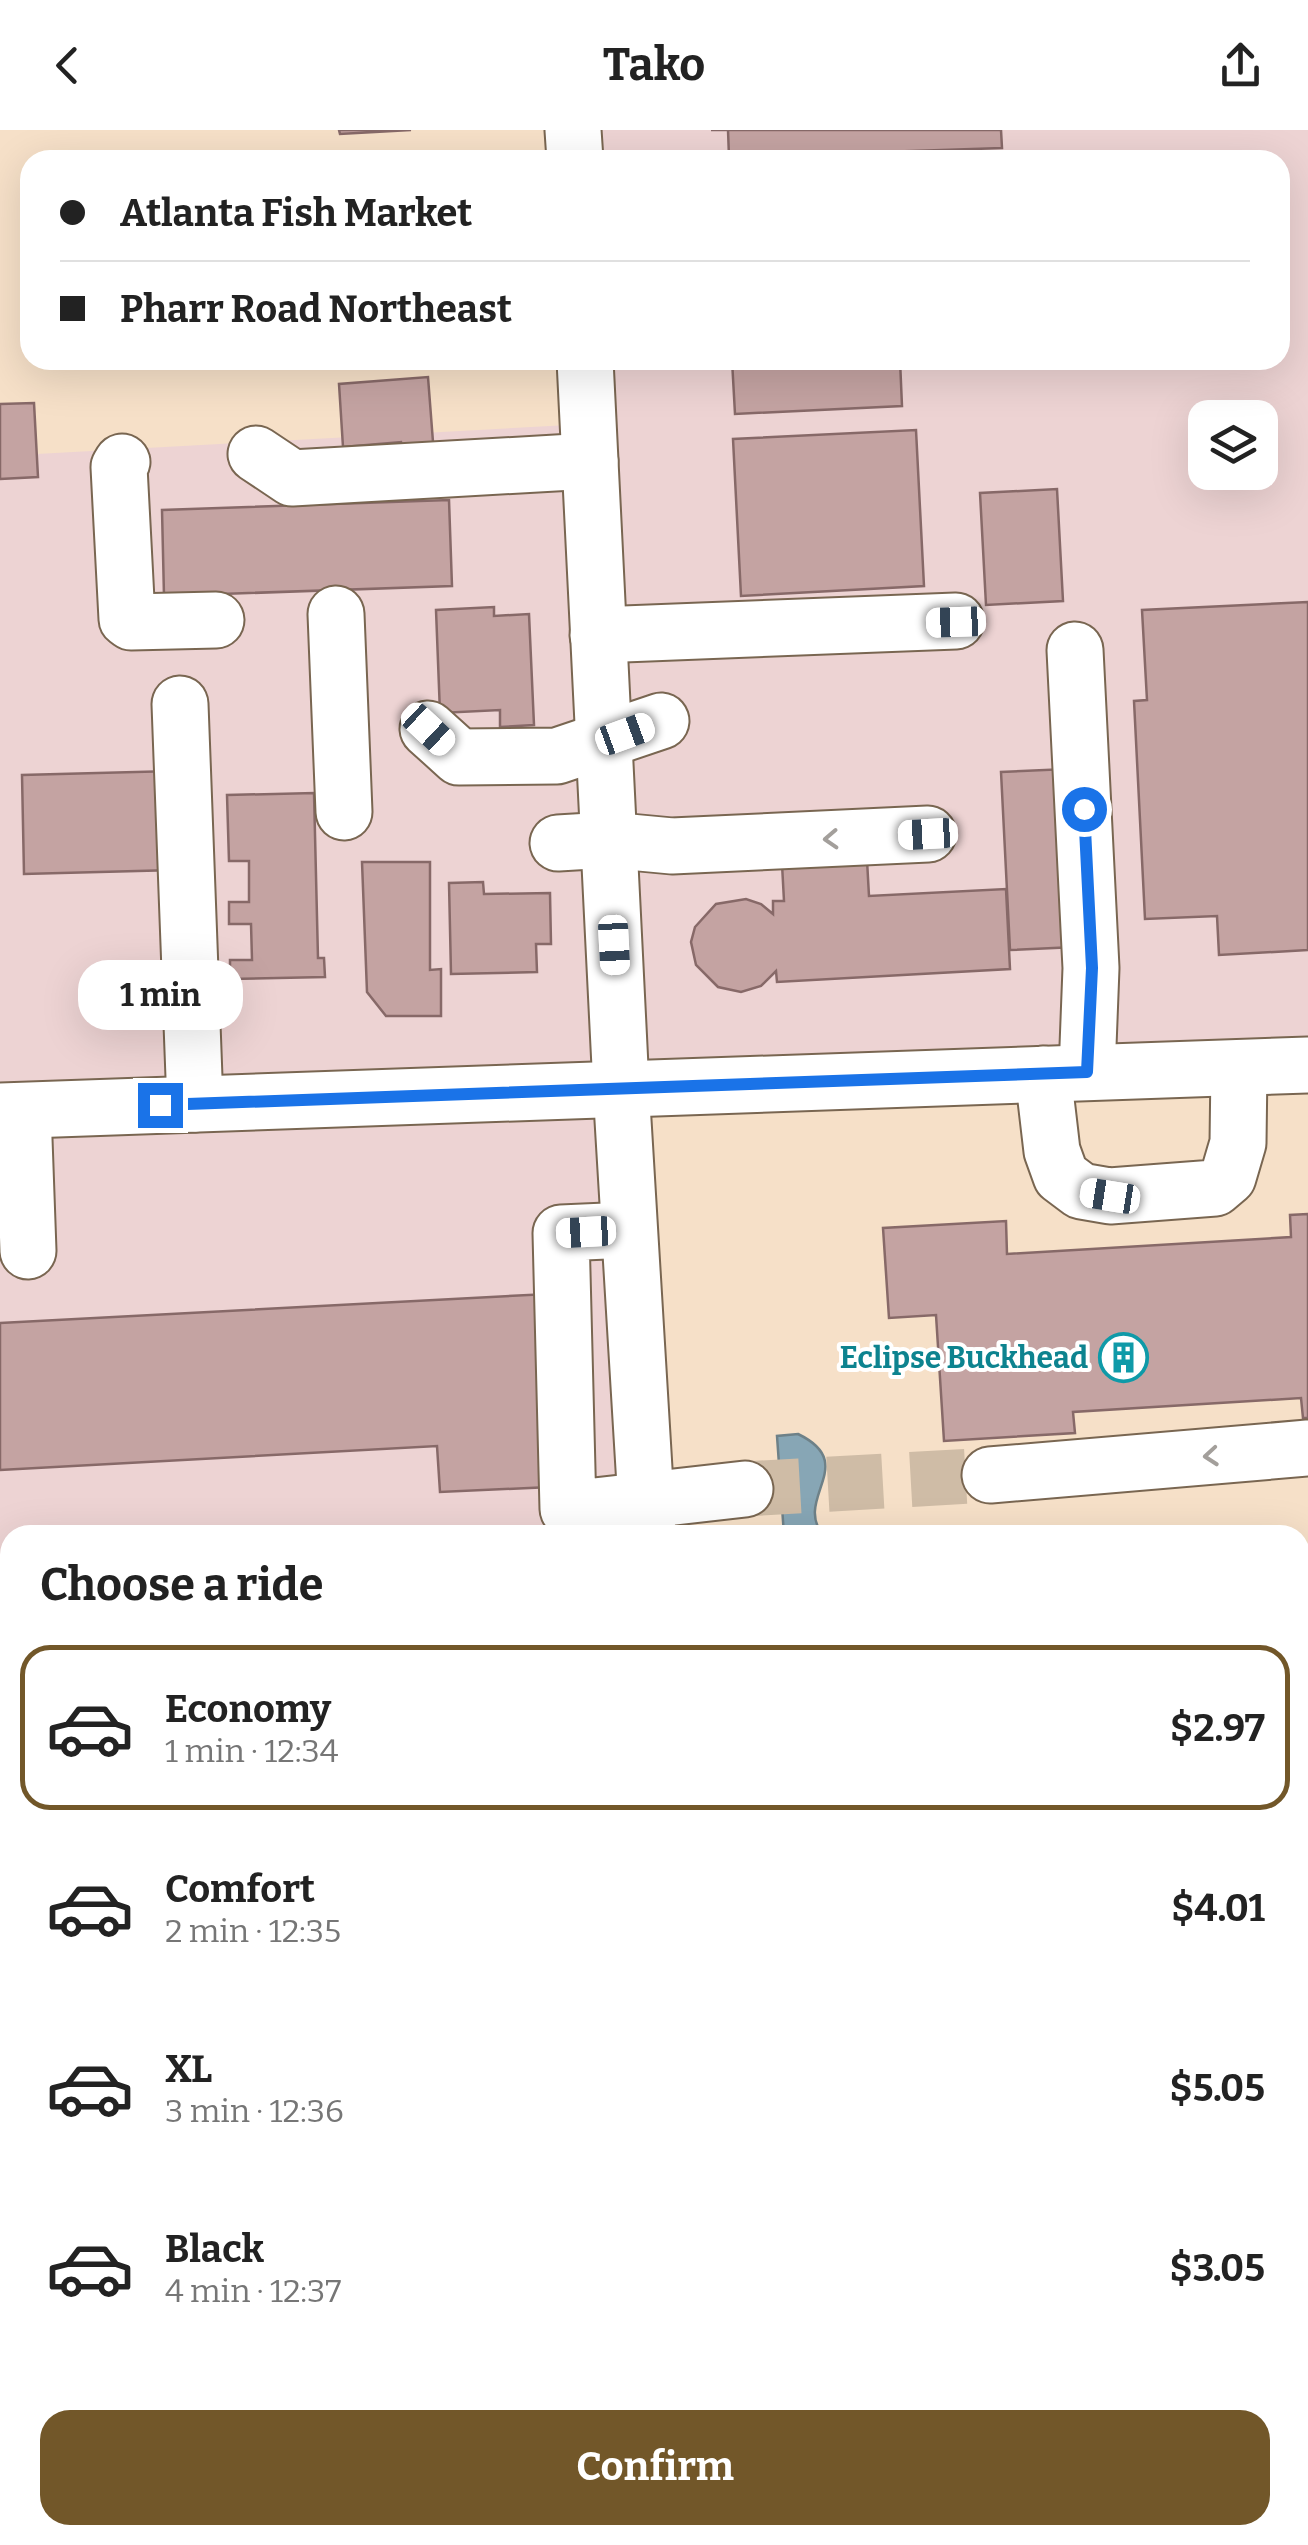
<!DOCTYPE html>
<html lang="en">
<head>
<meta charset="utf-8">
<style>
  body { margin:0; font-family:Bitter,serif; background:#f2f2f2; color:#222; height:100vh; display:flex; flex-direction:column; font-size:38px; white-space:nowrap }
  * { box-sizing:border-box; margin:0 }
  p { font-size:32px; color:#767676 }
  .icon { flex:none; width:55px; height:55px; fill:none; stroke:currentColor; stroke-width:2; stroke-linecap:round; stroke-linejoin:round }
  .map { position:relative; flex:1; overflow:hidden }
  .details { position:absolute; left:0px; top:1395px; width:1310px; height:1020px; display:flex; flex-direction:column; background:#fff; border-radius:30px 30px 0 0; box-shadow:0 10px 40px #0002 }
  .details>* { flex:none }
  .guide { position:absolute; left:20px; top:20px; width:1270px; height:220px; border-radius:30px; box-shadow:0 10px 40px #0002; display:grid; align-content:center; height:220px; padding:0 40px; background:#fff }
  .buttons { position:absolute; left:1188px; top:270px; display:grid; gap:20px }
  .buttons a { display:grid; place-items:center; width:90px; height:90px; border-radius:20px; background:#fff; box-shadow:0 10px 40px #0002; font-size:50px }
  .end { position:absolute; width:45px; height:45px; margin:-22px; border:12px solid #1a73e8; background:#fff; box-shadow:0 0 0 5px #fff }
  .from { border-radius:50% }
  .bubble { position:absolute; height:70px; border-radius:30px; background:#fff; box-shadow:0 10px 40px #0002; font-size:32px; font-weight:700; line-height:70px; text-align:center }
  .car { position:absolute; width:30px; height:60px; margin:-30px -15px; border-radius:12px; box-shadow:0 0 8px 2px #0007; background:linear-gradient(#fff 24%,#345 0 40%,#fff 0 76%,#345 0 86%,#fff 0) }
  .guide b { display:flex; align-items:center; gap:35px; height:95px; font-size:38px }
  .guide b+b { border-top:2px solid #e0e0e0 }
  .guide i { width:25px; height:25px; background:#222 }
  ul { padding:0; list-style:none }
  li { display:flex; align-items:center; gap:30px; height:165px; margin:0 20px 15px; padding:0 20px; border:5px solid transparent; border-radius:30px }
  li div { flex:1 }
  li b { display:block; font-size:38px }
  li em { font-style:normal; font-weight:700 }
  li.current { border-color:#725729 }
  li>.icon { width:90px; height:90px; stroke-width:1.5 }
  h2 { padding:0 40px; font-size:45px; line-height:120px }
  .button { display:flex; gap:20px; margin-top:auto; padding:20px 40px }
  .button a { flex:1; height:115px; border-radius:30px; background:#725729; color:#fff; font-size:40px; font-weight:700; line-height:115px; text-align:center }
  header { display:flex; justify-content:space-between; align-items:center; height:130px; padding:0 40px; background:#fff; font-size:45px; font-weight:700 }
  .map>svg:first-child { display:block }
  .commercial { fill:#edd3d3; fill-rule:evenodd }
  .water { fill:#87a6b5; stroke:#6e8188; stroke-width:2.5 }
  .building { fill:#c4a3a2; stroke:#876968; stroke-width:2.5 }
  .lines { fill:none; stroke-linecap:round; stroke-linejoin:round }
  .minor-tunnel { stroke:#cfbca6; stroke-width:55; stroke-dasharray:55 28; stroke-linecap:butt }
  .minor-casing { stroke:#796651; stroke-width:59 }
  .minor { stroke:#fff; stroke-width:55 }
  .oneway { stroke:#a39f9b }
  .route { stroke:#1a73e8; stroke-width:12 }
  .labels { text-anchor:middle; stroke-width:8; stroke-linejoin:round; paint-order:stroke }
  .culture-label { font-size:30px; font-weight:bold; fill:#0d838f; stroke:#fff; text-anchor:end }
</style>
</head>
<body>
<header><svg class="icon" aria-label="back" viewBox="0 0 24 24"><path d="M15 5l-7 7 7 7"/></svg>Tako<svg class="icon" aria-label="share" viewBox="0 0 24 24"><path d="M12 15V3M7 8l5-5 5 5M5 13v7h14v-7"/></svg></header>
<div class="map">
<svg width="1308" height="2415" viewBox="0 0 1308 2415">
  <rect width="100%" height="100%" fill="#f6e0c8"/>
  <!-- commercial -->
  <g class="commercial">
    <path d="M 592,0 L 1308,0 L 1308,940 L 647,950 L 675,1405 L 10,1405 L 10,1927 L 0,1928 L 0,326 L 606,293 L 604,230 L 1280,230 L 1280,30 L 594,30 ZM 1205,288 L 1260,288 L 1260,342 L 1205,342 Z"/>
    <path d="M 390,2405 L 798,2405 L 799,2415 L 391,2415 Z"/>
  </g>
  <!-- water -->
  <path class="water" d="M 798,1304 C 860,1334 793,1368 823,1405 L 784,1405 L 777,1306 Z"/>
  <!-- building -->
  <g class="building">
    <path d="M 339,0 L 411,0 L 340,4 Z"/>
    <path d="M 711,0 L 1001,0 L 1002,18 L 729,27 L 728,0 Z"/>
    <path d="M 425,26 L 426,30 L 365,30 Z"/>
    <path d="M 732,230 L 900,230 L 902,276 L 735,284 Z"/>
    <path d="M 428,247 L 434,325 L 403,327 L 401,312 L 343,317 L 339,254 Z"/>
    <path d="M 34,273 L 38,347 L 0,349 L 0,274 Z"/>
    <path d="M 916,300 L 924,456 L 741,466 L 733,309 Z"/>
    <path d="M 1057,359 L 1063,471 L 986,475 L 980,363 Z"/>
    <path d="M 449,370 L 452,456 L 164,466 L 162,380 Z"/>
    <path d="M 1308,472 L 1308,820 L 1219,825 L 1217,786 L 1145,789 L 1134,571 L 1147,570 L 1142,480 Z"/>
    <path d="M 494,477 L 494,486 L 529,484 L 534,595 L 500,597 L 500,580 L 440,583 L 436,480 Z"/>
    <path d="M 1067,639 L 1075,817 L 1010,820 L 1001,642 Z"/>
    <path d="M 173,641 L 175,740 L 24,744 L 22,645 Z"/>
    <path d="M 314,663 L 318,828 L 324,828 L 325,847 L 230,849 L 230,830 L 252,830 L 251,794 L 229,794 L 229,772 L 249,772 L 249,731 L 229,731 L 227,665 Z"/>
    <path d="M 867,730 L 869,766 L 1006,759 L 1010,839 L 777,852 L 776,841 L 761,856 L 741,862 L 718,857 L 696,835 L 691,812 L 695,797 L 716,774 L 746,769 L 761,774 L 773,784 L 773,771 L 784,771 L 782,734 Z"/>
    <path d="M 362,732 L 430,732 L 430,840 L 441,839 L 441,886 L 386,886 L 367,862 Z"/>
    <path d="M 483,752 L 484,764 L 550,763 L 551,814 L 536,814 L 537,842 L 451,844 L 449,753 Z"/>
    <path d="M 1308,1084 L 1308,1288 L 1303,1288 L 1301,1268 L 1073,1282 L 1075,1303 L 944,1311 L 936,1185 L 889,1188 L 883,1098 L 1006,1091 L 1007,1124 L 1291,1107 L 1290,1085 Z"/>
    <path d="M 548,1164 L 550,1357 L 440,1362 L 437,1316 L 0,1340 L 0,1193 Z"/>
    <path d="M 10,1584 L 10,1778 L 0,1778 L 0,1585 Z"/>
    <path d="M 1300,1931 L 1308,1931 L 1308,2415 L 812,2415 L 812,2405 L 1300,2405 Z"/>
    <path d="M 0,2011 L 10,2011 L 10,2405 L 250,2405 L 250,2415 L 0,2415 Z"/>
    <path d="M 346,2405 L 641,2405 L 642,2415 L 346,2415 Z"/>
  </g>
  <g class="lines">
    <!-- minor-tunnel -->
    <path class="minor-tunnel" d="M 745,1359 L 990,1345"/>
    <defs>
      <g id="minor">
        <path d="M 573,0 L 575,30"/>
        <path d="M 585,230 L 621,957 L 648,1405"/>
        <path d="M 256,324 L 292,348 L 590,331"/>
        <path d="M 122,332 L 119,337 L 127,489 L 131,492 L 216,490"/>
        <path d="M 336,484 L 344,682"/>
        <path d="M 598,505 L 956,491"/>
        <path d="M 1075,520 L 1091,838 L 1087,942"/>
        <path d="M 180,574 L 195,974"/>
        <path d="M 428,599 L 459,627 L 557,626 L 661,591"/>
        <path d="M 558,713 L 608,710 L 672,716 L 928,704"/>
        <path d="M 1043,944 L 1052,1021 L 1061,1046 L 1081,1061 L 1110,1066 L 1215,1058 L 1228,1047 L 1238,1013 L 1239,938"/>
        <path d="M 0,981 L 1308,935"/>
        <path d="M 23,981 L 28,1121"/>
        <path d="M 629,1100 L 561,1103 L 568,1379 L 745,1359"/>
        <path d="M 990,1345 L 1308,1318"/>
        <path d="M 1300,1589 L 1308,1551"/>
        <path d="M 1300,1743 L 1308,1742"/>
        <path d="M 1300,1850 L 1308,1849"/>
        <path d="M 0,1924 L 10,1924"/>
        <path d="M 282,2405 L 283,2415"/>
        <path d="M 744,2405 L 745,2415"/>
      </g>
    </defs>
    <!-- minor casing -->
    <use href="#minor" class="minor-casing"/>
    <!-- minor -->
    <use href="#minor" class="minor"/>
  </g>
  <!-- one-way arrows -->
  <defs><path id="oneway-chevron" d="M-2-3.5L2.5 0L-2 3.5" fill="none" stroke-width="1.6" stroke-linecap="round" stroke-linejoin="round" transform="scale(2.5)"/></defs>
  <g class="oneway">
    <use href="#oneway-chevron" transform="translate(831 709) rotate(177)"/>
    <use href="#oneway-chevron" transform="translate(1211 1326) rotate(175)"/>
  </g>
  <g class="lines">
    <!-- route -->
    <path class="route" d="M 160,975 L 1087,942 L 1092,838 L 1084,679"/>
  </g>
  <!-- icons -->
  <defs>
    <symbol id="building-ring" viewBox="-11 -11 22 22"><circle r="9.5" fill="#fff" stroke="#0f9aa8" stroke-width="1.5"/><path d="M-4-6H4V6H1V3H-1V6H-4ZM-2.5-4.3h1.7v1.8h-1.7ZM.8-4.3h1.7v1.8H.8ZM-2.5-1h1.7V.8h-1.7ZM.8-1h1.7V.8H.8Z" fill="#0f9aa8"/></symbol>
  </defs>
  <g fill-rule="evenodd">
    <use href="#building-ring" x="1096" y="1200" width="55" height="55"/>
  </g>
  <g class="labels">
    <!-- culture labels -->
    <g class="culture-label">
      <text x="1088" y="1238">Eclipse Buckhead</text>
    </g>
  </g>
</svg>
<div class="buttons">
<a><svg class="icon" aria-label="layers" viewBox="0 0 24 24"><path d="M12 4l9 5-9 5-9-5zM3 14l9 5 9-5"/></svg></a>
</div>
<i class="end from" style="left:1084px;top:679px"></i>
<i class="end" style="left:160px;top:975px"></i>
<div class="bubble" style="left:78px;top:830px;width:165px">1 min</div>
<i class="car" style="left:956px;top:492px;rotate:268deg"></i>
<i class="car" style="left:428px;top:599px;rotate:133deg"></i>
<i class="car" style="left:625px;top:604px;rotate:70deg"></i>
<i class="car" style="left:928px;top:704px;rotate:267deg"></i>
<i class="car" style="left:614px;top:815px;rotate:177deg"></i>
<i class="car" style="left:1110px;top:1066px;rotate:279deg"></i>
<i class="car" style="left:586px;top:1102px;rotate:267deg"></i>
<div class="guide">
<b><i class="from"></i>Atlanta Fish Market</b>
<b><i></i>Pharr Road Northeast</b>
</div>
<section class="details">
<h2>Choose a ride</h2>
<ul>
<li class="current"><svg class="icon" aria-label="car" viewBox="0 0 24 24"><path d="M5 17H2v-5l4-1 3-4h7l3 4 3 1v5h-3M9 17h6M6 11h13"/><circle cx="7" cy="17" r="2"/><circle cx="17" cy="17" r="2"/></svg><div><b>Economy</b><p>1 min · 12:34</p></div><em>$2.97</em></li>
<li><svg class="icon" aria-label="car" viewBox="0 0 24 24"><path d="M5 17H2v-5l4-1 3-4h7l3 4 3 1v5h-3M9 17h6M6 11h13"/><circle cx="7" cy="17" r="2"/><circle cx="17" cy="17" r="2"/></svg><div><b>Comfort</b><p>2 min · 12:35</p></div><em>$4.01</em></li>
<li><svg class="icon" aria-label="car" viewBox="0 0 24 24"><path d="M5 17H2v-5l4-1 3-4h7l3 4 3 1v5h-3M9 17h6M6 11h13"/><circle cx="7" cy="17" r="2"/><circle cx="17" cy="17" r="2"/></svg><div><b>XL</b><p>3 min · 12:36</p></div><em>$5.05</em></li>
<li><svg class="icon" aria-label="car" viewBox="0 0 24 24"><path d="M5 17H2v-5l4-1 3-4h7l3 4 3 1v5h-3M9 17h6M6 11h13"/><circle cx="7" cy="17" r="2"/><circle cx="17" cy="17" r="2"/></svg><div><b>Black</b><p>4 min · 12:37</p></div><em>$3.05</em></li>
</ul>
<div class="button"><a>Confirm</a></div>
</section>
</div>
</body>
</html>
